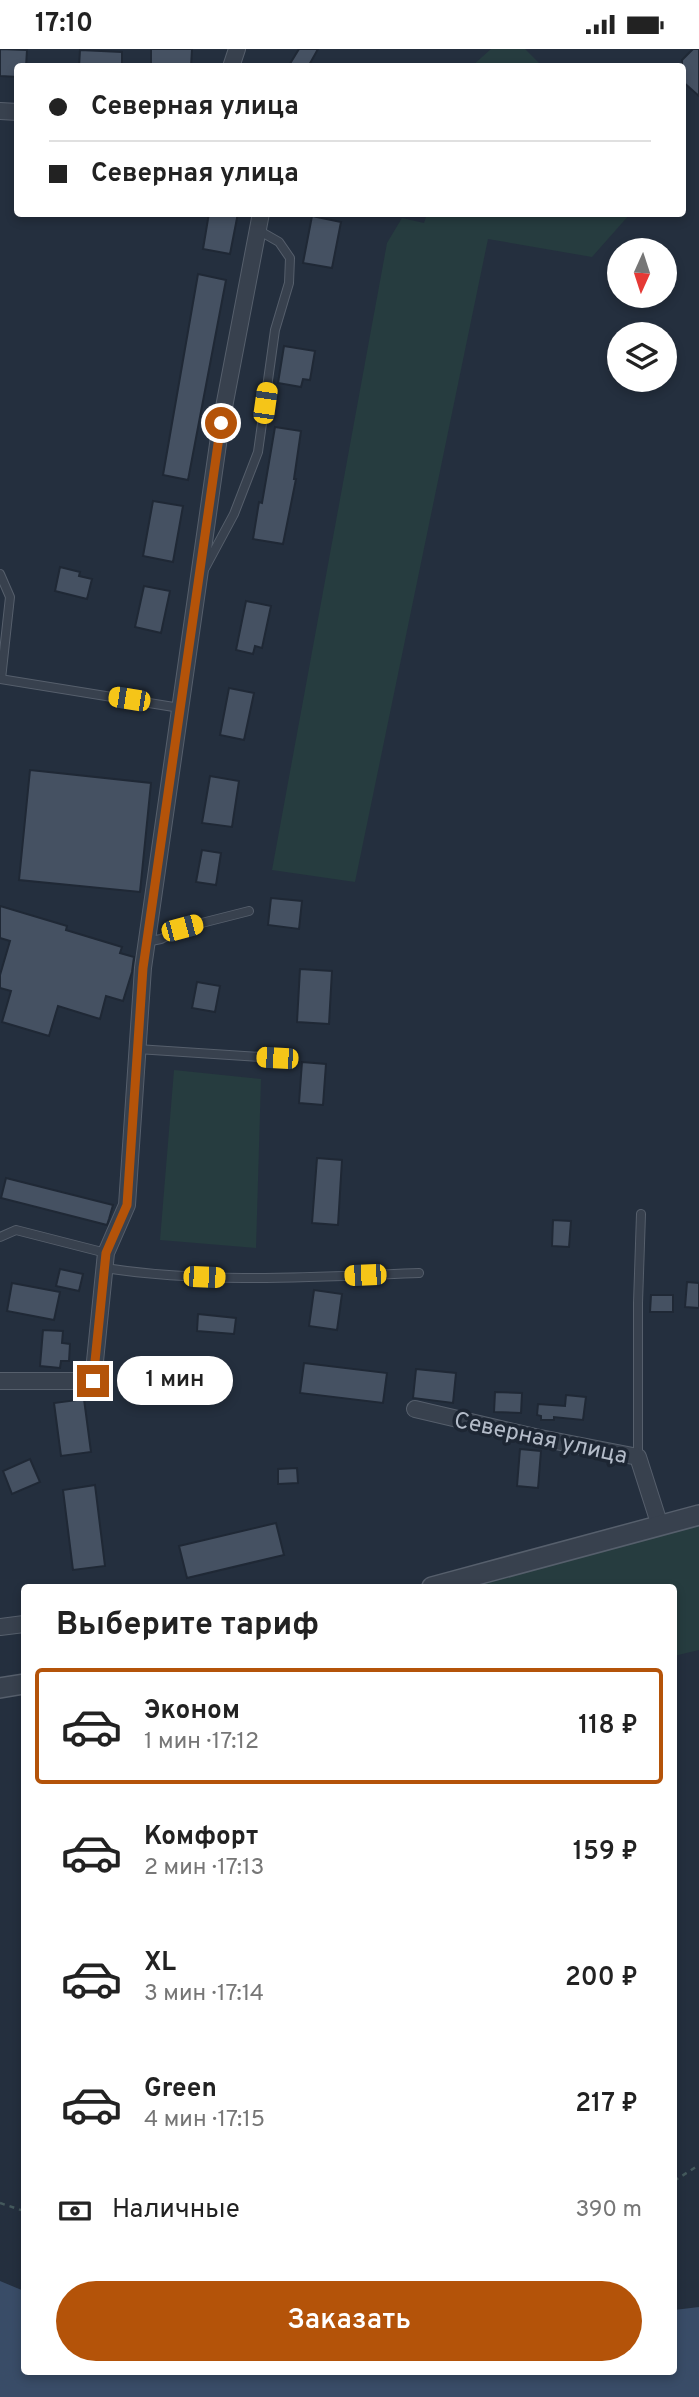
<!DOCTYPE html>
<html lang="ru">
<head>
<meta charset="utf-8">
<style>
  body { margin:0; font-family:Overpass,sans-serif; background:#f2f2f2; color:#222; height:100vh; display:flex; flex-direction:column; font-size:26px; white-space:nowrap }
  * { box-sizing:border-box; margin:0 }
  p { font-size:23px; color:#767676 }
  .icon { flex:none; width:38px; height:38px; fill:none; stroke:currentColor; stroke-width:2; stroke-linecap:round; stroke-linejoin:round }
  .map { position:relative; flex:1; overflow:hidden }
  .panel { position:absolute; left:21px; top:1535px; width:656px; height:791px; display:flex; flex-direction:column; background:#fff; border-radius:7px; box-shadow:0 4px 10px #0003 }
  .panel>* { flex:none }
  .guide { position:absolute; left:14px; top:14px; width:672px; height:154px; border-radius:7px; box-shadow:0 4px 10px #0003; display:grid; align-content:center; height:154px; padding:0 35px; background:#fff }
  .needle { width:46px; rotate:183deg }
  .buttons { position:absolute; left:607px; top:189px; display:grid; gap:14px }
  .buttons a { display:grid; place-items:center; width:70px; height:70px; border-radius:50%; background:#fff; box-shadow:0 4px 10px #0003; font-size:35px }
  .end { position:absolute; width:32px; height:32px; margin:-16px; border:9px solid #b45309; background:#fff; box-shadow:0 0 0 4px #fff }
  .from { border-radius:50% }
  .bubble { position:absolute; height:49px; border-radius:24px; background:#fff; box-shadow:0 4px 10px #0003; font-size:23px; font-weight:600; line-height:49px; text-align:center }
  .car { position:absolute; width:21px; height:42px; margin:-21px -10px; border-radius:9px; box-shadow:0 0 5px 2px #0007; background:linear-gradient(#f5c518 24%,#345 0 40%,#f5c518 0 76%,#345 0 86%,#f5c518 0) }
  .guide b { display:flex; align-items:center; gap:24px; height:66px; font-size:26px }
  .guide b+b { border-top:2px solid #e0e0e0 }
  .guide i { width:18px; height:18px; background:#222 }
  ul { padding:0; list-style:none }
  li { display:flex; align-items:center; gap:21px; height:116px; margin:0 14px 10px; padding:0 21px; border:4px solid transparent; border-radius:7px }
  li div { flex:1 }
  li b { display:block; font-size:26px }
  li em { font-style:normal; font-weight:600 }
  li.current { border-color:#b45309 }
  li>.icon { width:63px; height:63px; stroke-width:1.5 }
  h2 { padding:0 35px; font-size:32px; line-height:84px }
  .pay { display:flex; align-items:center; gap:18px; height:77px; padding:0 35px; font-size:26px }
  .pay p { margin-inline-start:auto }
  .primary-button { display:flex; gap:14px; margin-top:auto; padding:14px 35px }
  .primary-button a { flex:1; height:80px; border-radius:42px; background:#b45309; color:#fff; font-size:28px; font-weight:600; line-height:80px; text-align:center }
  .status { display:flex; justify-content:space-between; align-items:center; height:49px; padding:0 35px; background:#fff; direction:ltr }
  .status svg { height:19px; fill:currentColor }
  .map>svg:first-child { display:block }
  .green { fill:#263c3f }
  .water { fill:#394c67 }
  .building { fill:#455162; stroke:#1f2835; stroke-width:2 }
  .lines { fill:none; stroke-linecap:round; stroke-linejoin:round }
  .service-casing { stroke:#565f6c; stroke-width:10 }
  .minor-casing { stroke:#565f6c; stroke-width:18 }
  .tertiary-casing { stroke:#565f6c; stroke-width:22 }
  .path { stroke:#44595c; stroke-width:2.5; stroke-dasharray:5 5; stroke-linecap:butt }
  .service { stroke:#38414e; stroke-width:8 }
  .minor { stroke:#38414e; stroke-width:16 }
  .tertiary { stroke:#38414e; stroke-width:19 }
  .route { stroke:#b45309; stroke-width:9 }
  .labels { text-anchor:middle; stroke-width:7; stroke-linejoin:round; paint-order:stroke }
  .street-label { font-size:23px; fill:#b4bcc9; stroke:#1d2633 }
</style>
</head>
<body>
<div class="status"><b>17:10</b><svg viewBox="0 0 49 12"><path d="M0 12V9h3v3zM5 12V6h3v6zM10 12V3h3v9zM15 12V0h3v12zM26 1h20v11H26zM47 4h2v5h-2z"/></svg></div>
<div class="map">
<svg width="699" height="2348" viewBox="0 0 699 2348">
  <rect width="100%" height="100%" fill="#242f3e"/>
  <!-- green -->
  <g class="green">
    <path d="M 491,0 L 525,0 L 542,17 L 472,17 Z"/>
    <path d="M 427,165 L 630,165 L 592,208 L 488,190 L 355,833 L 272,821 L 387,194 L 402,169 L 424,174 Z"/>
    <path d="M 174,1021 L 261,1030 L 256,1199 L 160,1191 Z"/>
    <path d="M 699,1468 L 699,1601 L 674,1607 L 674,1538 L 453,1538 Z"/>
  </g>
  <!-- water -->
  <path class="water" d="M 0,2232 L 24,2242 L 24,2322 L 674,2322 L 674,2261 L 699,2258 L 699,2348 L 0,2348 Z"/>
  <!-- building -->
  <g class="building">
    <path d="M 0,0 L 27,1 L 26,18 L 18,18 L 18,28 L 0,27 Z"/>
    <path d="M 151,0 L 192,0 L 191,18 L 151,18 Z"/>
    <path d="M 299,0 L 318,0 L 308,18 L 288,18 Z"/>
    <path d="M 693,0 L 699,0 L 699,47 L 682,32 L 682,11 Z"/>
    <path d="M 80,1 L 122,3 L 122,18 L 79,18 Z"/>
    <path d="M 209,164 L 238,164 L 230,205 L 203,200 Z"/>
    <path d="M 312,167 L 341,173 L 332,219 L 303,214 Z"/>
    <path d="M 198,225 L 226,231 L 188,431 L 163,426 Z"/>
    <path d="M 284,297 L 315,302 L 310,331 L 303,330 L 301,338 L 278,334 Z"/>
    <path d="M 275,378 L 301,382 L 294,430 L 296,430 L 283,495 L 253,490 L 259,453 L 262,454 L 267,425 Z"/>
    <path d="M 153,452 L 183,457 L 173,513 L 143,507 Z"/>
    <path d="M 60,518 L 80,523 L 79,527 L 92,530 L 87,550 L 55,542 Z"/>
    <path d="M 144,537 L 170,542 L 161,584 L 135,578 Z"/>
    <path d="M 246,552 L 271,557 L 262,599 L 255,597 L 253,605 L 236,601 Z"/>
    <path d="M 229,639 L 254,644 L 244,691 L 220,686 Z"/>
    <path d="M 30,721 L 151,734 L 140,843 L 19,831 Z"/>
    <path d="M 210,727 L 239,732 L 232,778 L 202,774 Z"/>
    <path d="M 202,801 L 221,804 L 216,836 L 196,833 Z"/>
    <path d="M 271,849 L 302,852 L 299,880 L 268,876 Z"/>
    <path d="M 0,857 L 67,877 L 66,881 L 122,898 L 120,904 L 134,908 L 132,923 L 123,952 L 106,947 L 100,970 L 58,957 L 49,987 L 2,973 L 11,942 L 0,939 L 0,926 L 10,892 L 0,889 Z"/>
    <path d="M 300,920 L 332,922 L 329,975 L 297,973 Z"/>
    <path d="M 197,933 L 220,937 L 215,963 L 192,959 Z"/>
    <path d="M 302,1013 L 326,1015 L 323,1056 L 299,1054 Z"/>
    <path d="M 317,1109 L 342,1111 L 338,1176 L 312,1174 Z"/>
    <path d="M 6,1129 L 113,1156 L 109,1170 L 107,1176 L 1,1149 Z"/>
    <path d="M 553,1171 L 571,1172 L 569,1198 L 552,1197 Z"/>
    <path d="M 60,1220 L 83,1225 L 79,1242 L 56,1237 Z"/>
    <path d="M 687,1233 L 699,1234 L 699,1259 L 685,1258 Z"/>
    <path d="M 12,1234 L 60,1243 L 54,1271 L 7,1262 Z"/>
    <path d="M 314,1241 L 342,1245 L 337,1281 L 309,1277 Z"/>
    <path d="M 651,1246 L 673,1246 L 673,1263 L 650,1263 Z"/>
    <path d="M 198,1265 L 236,1269 L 234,1285 L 197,1282 Z"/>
    <path d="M 43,1281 L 63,1282 L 62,1294 L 70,1295 L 69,1312 L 61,1312 L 60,1319 L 40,1317 Z"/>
    <path d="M 304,1314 L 387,1324 L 383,1354 L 300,1344 Z"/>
    <path d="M 416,1320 L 456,1324 L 453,1354 L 413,1349 Z"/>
    <path d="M 495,1343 L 522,1344 L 521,1364 L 494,1363 Z"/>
    <path d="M 566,1346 L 586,1348 L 583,1371 L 554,1368 L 554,1371 L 541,1371 L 541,1367 L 537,1366 L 538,1355 L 565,1357 Z"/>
    <path d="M 84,1350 L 91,1403 L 61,1407 L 54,1354 Z"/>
    <path d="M 520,1400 L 541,1402 L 538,1439 L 517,1437 Z"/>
    <path d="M 30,1410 L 40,1433 L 12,1445 L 3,1422 Z"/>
    <path d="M 297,1419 L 298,1434 L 278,1435 L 278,1420 Z"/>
    <path d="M 95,1436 L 105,1517 L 73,1521 L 63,1441 Z"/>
    <path d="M 276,1474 L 284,1506 L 187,1529 L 179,1497 Z"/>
  </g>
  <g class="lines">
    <defs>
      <g id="service">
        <path d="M 205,519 L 234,465 L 258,403 L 275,281 L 289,234 L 290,209 L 279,193 L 258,181"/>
        <path d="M 0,525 L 10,548 L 1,630"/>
        <path d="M 0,630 L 180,659"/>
        <path d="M 146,893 L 161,890 L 182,879 L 249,862"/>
        <path d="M 137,1000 L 277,1009"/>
        <path d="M 0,1188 L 16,1181 L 106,1204"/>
        <path d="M 105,1219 C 209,1235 314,1228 419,1224"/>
        <path d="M 638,1408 L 638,1254 L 641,1165"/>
      </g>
      <g id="minor">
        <path d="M 231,18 L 237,0"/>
        <path d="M 0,62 L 18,63"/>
        <path d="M 0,1332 L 93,1332 L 106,1204 L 127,1156 L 143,919 L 221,374 L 261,164"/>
        <path d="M 415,1360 L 535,1388 L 638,1408 L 660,1477"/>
        <path d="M 0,1578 L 24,1575"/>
      </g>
      <g id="tertiary">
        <path d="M 432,1538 L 699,1466"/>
        <path d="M 0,1639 L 24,1635"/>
      </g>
    </defs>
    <!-- service casing -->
    <use href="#service" class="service-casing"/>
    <!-- minor casing -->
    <use href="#minor" class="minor-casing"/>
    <!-- tertiary casing -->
    <use href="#tertiary" class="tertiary-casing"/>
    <!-- path -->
    <g class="path">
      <path d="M 674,2132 L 699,2116"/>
      <path d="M 0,2154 L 24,2162"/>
    </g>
    <!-- service -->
    <use href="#service" class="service"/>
    <!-- minor -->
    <use href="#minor" class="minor"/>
    <!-- tertiary -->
    <use href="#tertiary" class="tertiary"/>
  </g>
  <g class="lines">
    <!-- route -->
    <path class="route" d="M 93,1332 L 106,1204 L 127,1156 L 143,919 L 221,374"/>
  </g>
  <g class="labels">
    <!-- street labels -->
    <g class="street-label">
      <text transform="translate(541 1388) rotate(12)" y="8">Северная улица</text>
    </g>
  </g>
</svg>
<div class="buttons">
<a><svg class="needle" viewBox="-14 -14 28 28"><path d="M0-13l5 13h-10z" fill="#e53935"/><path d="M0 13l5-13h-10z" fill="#767676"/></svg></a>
<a><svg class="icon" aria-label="layers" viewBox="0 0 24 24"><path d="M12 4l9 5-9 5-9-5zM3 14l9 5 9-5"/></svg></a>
</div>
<i class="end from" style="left:221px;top:374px"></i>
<i class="end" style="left:93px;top:1332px"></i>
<div class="bubble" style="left:117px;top:1307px;width:116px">1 мин</div>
<i class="car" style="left:265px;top:354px;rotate:8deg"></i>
<i class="car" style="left:129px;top:650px;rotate:279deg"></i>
<i class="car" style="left:182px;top:879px;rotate:75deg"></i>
<i class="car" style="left:277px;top:1009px;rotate:273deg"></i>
<i class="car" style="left:365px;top:1226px;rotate:268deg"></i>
<i class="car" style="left:204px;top:1228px;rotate:92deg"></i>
<div class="guide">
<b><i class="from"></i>Северная улица</b>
<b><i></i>Северная улица</b>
</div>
<section class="panel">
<h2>Выберите тариф</h2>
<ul>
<li class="current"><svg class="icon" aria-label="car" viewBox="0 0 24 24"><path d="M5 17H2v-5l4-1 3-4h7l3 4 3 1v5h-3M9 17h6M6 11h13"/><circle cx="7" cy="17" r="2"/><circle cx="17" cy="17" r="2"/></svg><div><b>Эконом</b><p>1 мин · 17:12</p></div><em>118 ₽</em></li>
<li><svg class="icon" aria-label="car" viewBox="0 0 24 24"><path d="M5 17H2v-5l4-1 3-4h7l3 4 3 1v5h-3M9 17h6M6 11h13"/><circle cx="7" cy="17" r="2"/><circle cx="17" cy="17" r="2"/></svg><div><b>Комфорт</b><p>2 мин · 17:13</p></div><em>159 ₽</em></li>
<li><svg class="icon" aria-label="car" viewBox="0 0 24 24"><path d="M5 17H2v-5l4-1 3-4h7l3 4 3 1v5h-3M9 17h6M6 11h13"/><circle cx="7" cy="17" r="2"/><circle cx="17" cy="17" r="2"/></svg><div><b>XL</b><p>3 мин · 17:14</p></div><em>200 ₽</em></li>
<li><svg class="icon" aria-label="car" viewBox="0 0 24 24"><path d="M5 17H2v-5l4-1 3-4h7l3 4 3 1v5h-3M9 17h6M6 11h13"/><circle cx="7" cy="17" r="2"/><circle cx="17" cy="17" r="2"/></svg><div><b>Green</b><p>4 мин · 17:15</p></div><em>217 ₽</em></li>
</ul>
<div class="pay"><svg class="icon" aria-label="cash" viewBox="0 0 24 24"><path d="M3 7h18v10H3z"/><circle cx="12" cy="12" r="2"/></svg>Наличные<p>390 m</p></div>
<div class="primary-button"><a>Заказать</a></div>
</section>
</div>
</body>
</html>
